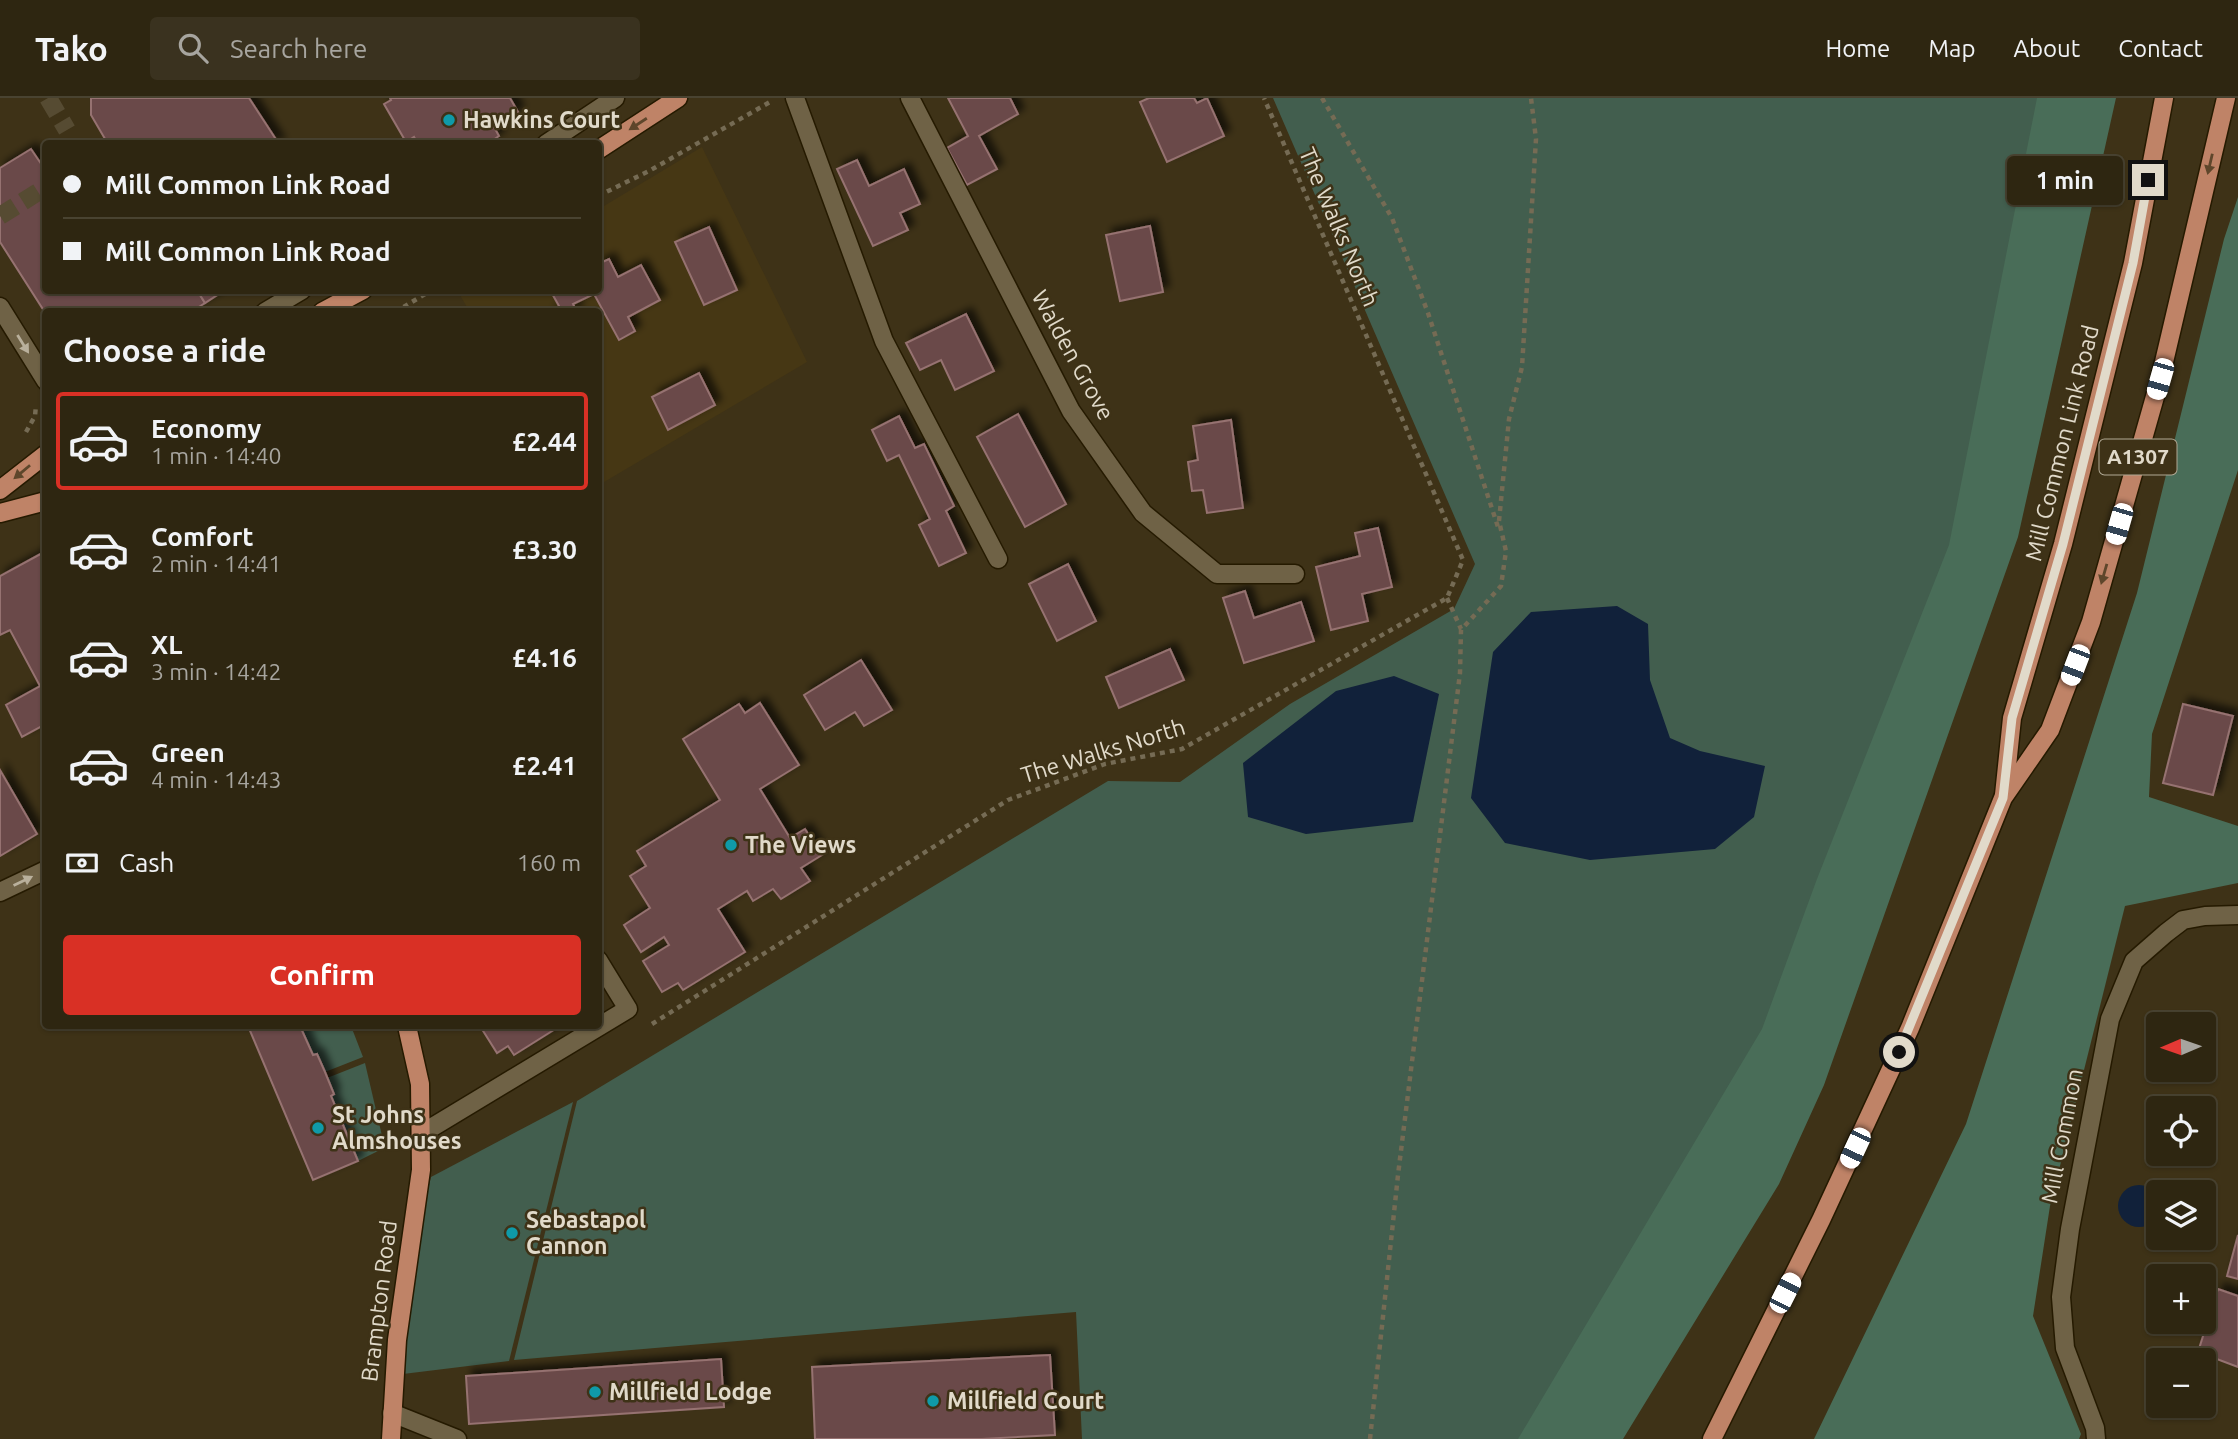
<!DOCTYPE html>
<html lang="en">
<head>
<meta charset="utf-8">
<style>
  body { margin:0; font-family:Ubuntu,sans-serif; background:#3a321f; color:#f1f3f6; height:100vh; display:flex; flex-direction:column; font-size:26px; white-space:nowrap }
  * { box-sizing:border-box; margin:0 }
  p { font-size:23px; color:#a7a59f }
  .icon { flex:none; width:38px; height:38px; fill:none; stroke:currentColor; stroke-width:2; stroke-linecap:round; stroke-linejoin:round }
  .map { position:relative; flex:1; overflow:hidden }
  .side { position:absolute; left:42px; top:210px; width:560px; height:721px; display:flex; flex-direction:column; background:#2e2611; border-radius:7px; box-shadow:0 2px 5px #0004,0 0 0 2px #494331 }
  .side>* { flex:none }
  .top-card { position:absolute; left:42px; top:42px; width:560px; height:154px; border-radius:7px; box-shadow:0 2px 5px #0004,0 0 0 2px #494331; display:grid; align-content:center; height:154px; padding:0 21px; background:#2e2611 }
  .needle { width:46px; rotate:268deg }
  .fabs { position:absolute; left:2146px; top:914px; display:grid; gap:14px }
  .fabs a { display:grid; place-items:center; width:70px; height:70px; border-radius:7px; background:#2e2611; box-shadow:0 2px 5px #0004,0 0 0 2px #494331; font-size:35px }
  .end { position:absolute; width:32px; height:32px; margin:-16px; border:9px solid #e1daca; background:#111; box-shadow:0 0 0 4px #111 }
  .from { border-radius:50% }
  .bubble { position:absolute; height:49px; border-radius:7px; background:#2e2611; box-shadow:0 2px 5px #0004,0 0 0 2px #494331; font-size:23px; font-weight:600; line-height:49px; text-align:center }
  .car { position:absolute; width:21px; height:42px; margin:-21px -10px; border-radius:9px; box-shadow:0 0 5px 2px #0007; background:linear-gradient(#fff 24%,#345 0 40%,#fff 0 76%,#345 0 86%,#fff 0) }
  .top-card b { display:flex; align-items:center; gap:24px; height:66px; font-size:26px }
  .top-card b+b { border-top:2px solid #494331 }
  .top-card i { width:18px; height:18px; background:#f1f3f6 }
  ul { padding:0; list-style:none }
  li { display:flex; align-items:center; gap:21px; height:98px; margin:0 14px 10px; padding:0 7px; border:4px solid transparent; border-radius:7px }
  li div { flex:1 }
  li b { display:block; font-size:26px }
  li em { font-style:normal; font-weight:600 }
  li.on { border-color:#d93025 }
  li>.icon { width:63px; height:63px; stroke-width:1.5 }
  h2 { padding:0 21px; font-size:32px; line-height:84px }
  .pay { display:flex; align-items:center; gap:18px; height:77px; padding:0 21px; font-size:26px }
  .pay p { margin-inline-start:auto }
  .cta { display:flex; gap:14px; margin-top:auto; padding:14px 21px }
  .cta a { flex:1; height:80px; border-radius:7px; background:#d93025; color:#fff; font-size:28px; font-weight:600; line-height:80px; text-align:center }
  header { display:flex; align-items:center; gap:42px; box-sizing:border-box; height:98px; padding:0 35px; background:#2e2611; border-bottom:2px solid #494331 }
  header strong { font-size:33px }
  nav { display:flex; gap:38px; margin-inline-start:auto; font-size:24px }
  .search { width:490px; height:63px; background:#3a321f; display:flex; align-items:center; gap:18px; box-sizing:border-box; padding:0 24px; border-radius:7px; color:#a7a59f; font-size:26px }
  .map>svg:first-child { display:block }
  .built { fill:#463714 }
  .green { fill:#425e4e }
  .forest { fill:#496d58 }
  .water { fill:#11213a }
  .building { fill:#6b4a49; stroke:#967271; stroke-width:2; filter:url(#shadow) }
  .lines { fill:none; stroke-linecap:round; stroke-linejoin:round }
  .minor-tunnel { stroke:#564b32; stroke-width:18; stroke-dasharray:18 9; stroke-linecap:butt }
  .minor-casing { stroke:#251a00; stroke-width:21 }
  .major-casing { stroke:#251a00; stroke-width:21 }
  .path { stroke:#756b54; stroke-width:4.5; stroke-dasharray:5 5; stroke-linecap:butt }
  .minor { stroke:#6f6246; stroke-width:18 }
  .major { stroke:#bf8367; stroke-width:18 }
  .oneway { fill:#5e462b }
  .oneway2 { fill:#b9b09c }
  .route { stroke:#e1daca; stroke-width:9 }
  .culture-dot { fill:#0f9aa8; stroke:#3e3217; stroke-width:2.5 }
  .labels { text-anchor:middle; stroke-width:5; stroke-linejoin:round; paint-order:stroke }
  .shield { fill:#3e3217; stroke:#b0a894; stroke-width:2 }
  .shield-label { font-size:21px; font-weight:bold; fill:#e1daca }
  .poi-label { font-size:23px; font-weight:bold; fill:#e1daca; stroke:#3e3217; text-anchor:start }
  .street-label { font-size:23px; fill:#e1daca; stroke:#3e3217 }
</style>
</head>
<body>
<header>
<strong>Tako</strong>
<div class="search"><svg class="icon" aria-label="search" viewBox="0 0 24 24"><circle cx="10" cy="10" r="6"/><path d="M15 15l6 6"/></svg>Search here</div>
<nav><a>Home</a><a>Map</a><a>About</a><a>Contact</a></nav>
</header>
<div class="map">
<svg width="2238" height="1341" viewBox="0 0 2238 1341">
  <defs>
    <filter id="shadow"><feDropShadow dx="6" dy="-6" stdDeviation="3.5" flood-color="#0009"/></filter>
  </defs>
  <rect width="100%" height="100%" fill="#3e3217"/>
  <!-- built -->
  <path class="built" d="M 702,49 L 807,264 L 599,387 L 598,214 L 469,213 L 459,195 L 463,192 L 598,192 L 599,111 Z"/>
  <!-- green -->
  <g class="green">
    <path d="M 1273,0 L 2098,0 L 2008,435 L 1596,1341 L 1082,1341 L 1076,1214 L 514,1262 L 577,1003 L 1108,683 L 1180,684 L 1290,606 L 1454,511 L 1475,466 Z"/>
    <path d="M 300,928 L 351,928 L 363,959 L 325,974 L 317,956 L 313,957 Z"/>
    <path d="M 365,965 L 383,1042 L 382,1051 L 358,1063 L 331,998 L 327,980 Z"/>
    <path d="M 573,1004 L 509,1263 L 403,1276 L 419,1128 L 431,1079 Z"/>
  </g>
  <!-- forest -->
  <g class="forest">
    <path d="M 2037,0 L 2116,0 L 2018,439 L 1824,987 L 1779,1086 L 1623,1341 L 1518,1341 L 1762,931 L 1817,781 L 1949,447 Z"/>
    <path d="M 2238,99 L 2238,372 L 2152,636 L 2149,699 L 2238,728 L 2238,785 L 2125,808 L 2050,1108 L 2033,1218 L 2081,1336 L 2079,1341 L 1814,1341 L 1966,1026 L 2137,495 L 2224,141 Z"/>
  </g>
  <!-- water -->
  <g class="water">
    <path d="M 1617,508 L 1648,526 L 1650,582 L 1670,640 L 1700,653 L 1765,668 L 1754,719 L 1715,751 L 1590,762 L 1505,745 L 1471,700 L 1493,554 L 1531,514 Z"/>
    <path d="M 1394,578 L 1439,596 L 1413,724 L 1306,736 L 1248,719 L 1243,665 L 1336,593 Z"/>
    <circle cx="2139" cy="1108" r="21"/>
  </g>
  <!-- building -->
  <g class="building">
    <path d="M 91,0 L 249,0 L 279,46 L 108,46 L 91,17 Z"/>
    <path d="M 390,0 L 510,0 L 518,14 L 494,29 L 499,38 L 487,46 L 418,46 L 414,39 L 406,44 L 384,6 L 391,2 Z"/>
    <path d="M 948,0 L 1010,0 L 1018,16 L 979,38 L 997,71 L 967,87 L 947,50 L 968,38 Z"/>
    <path d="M 1149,0 L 1194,0 L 1197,5 L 1207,0 L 1224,38 L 1167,64 L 1140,4 Z"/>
    <path d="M 31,51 L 46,73 L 46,192 L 197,192 L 205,205 L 191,214 L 46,214 L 46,216 L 0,144 L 0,70 Z"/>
    <path d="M 857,62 L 869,88 L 904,71 L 920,106 L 900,115 L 908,132 L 873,148 L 837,71 Z"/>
    <path d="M 1150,128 L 1163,194 L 1120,203 L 1106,137 Z"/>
    <path d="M 709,129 L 737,192 L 704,207 L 675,144 Z"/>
    <path d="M 609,161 L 618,179 L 641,167 L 660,202 L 628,219 L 635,233 L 619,242 L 594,196 L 573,206 L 577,214 L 550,214 L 559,208 L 550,192 L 598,192 L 598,166 Z"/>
    <path d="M 197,192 L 225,192 L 205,205 Z"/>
    <path d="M 966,216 L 994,273 L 955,292 L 941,262 L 920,272 L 906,245 Z"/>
    <path d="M 699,275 L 715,307 L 668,332 L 652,299 Z"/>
    <path d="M 1018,316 L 1066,406 L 1025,429 L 977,339 Z"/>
    <path d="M 899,318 L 915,350 L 924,346 L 954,408 L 946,413 L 966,455 L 939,468 L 919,427 L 930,421 L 899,357 L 887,363 L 872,332 Z"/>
    <path d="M 1231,322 L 1243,410 L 1207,415 L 1203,392 L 1192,393 L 1188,364 L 1198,362 L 1193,328 Z"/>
    <path d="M 1378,430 L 1392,489 L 1362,496 L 1368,523 L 1331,532 L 1316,469 L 1360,458 L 1355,435 Z"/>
    <path d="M 46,453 L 46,626 L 22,639 L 6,607 L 40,588 L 10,532 L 0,537 L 0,478 Z"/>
    <path d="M 1068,466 L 1096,523 L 1057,543 L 1029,486 Z"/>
    <path d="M 1245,493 L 1254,520 L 1301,504 L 1314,543 L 1244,565 L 1223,500 Z"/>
    <path d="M 1170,551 L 1184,582 L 1119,610 L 1106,579 Z"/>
    <path d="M 861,562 L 892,612 L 864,628 L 855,614 L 825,632 L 804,597 Z"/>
    <path d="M 760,605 L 799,667 L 760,691 L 790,740 L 805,731 L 822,757 L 801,770 L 810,783 L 781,801 L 773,791 L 753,803 L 747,793 L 718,811 L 745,854 L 683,892 L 678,885 L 662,894 L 643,863 L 669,847 L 664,839 L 641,854 L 624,827 L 650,810 L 630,778 L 646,768 L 637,753 L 720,702 L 683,641 L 739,606 L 745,615 Z"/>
    <path d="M 2183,606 L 2233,618 L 2213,697 L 2163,685 Z"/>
    <path d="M 0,672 L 37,736 L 0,758 Z"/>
    <path d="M 248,928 L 300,928 L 313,957 L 317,956 L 325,974 L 334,996 L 331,998 L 358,1063 L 313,1082 Z"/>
    <path d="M 480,928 L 560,928 L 514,957 L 508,948 L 497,955 Z"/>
    <path d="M 2238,1137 L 2238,1181 L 2227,1178 Z"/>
    <path d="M 2218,1191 L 2238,1198 L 2238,1269 L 2198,1254 Z"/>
    <path d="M 1050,1257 L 1055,1337 L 982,1341 L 815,1341 L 812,1269 Z"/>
    <path d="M 721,1261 L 724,1309 L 469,1326 L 466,1278 Z"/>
  </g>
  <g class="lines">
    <!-- minor-tunnel -->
    <g class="minor-tunnel">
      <path d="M 48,0 L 67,32"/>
      <path d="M 0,118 L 46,89"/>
    </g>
    <defs>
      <g id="minor">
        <path d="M 795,0 L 884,243 L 998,461"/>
        <path d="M 910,0 L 1071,313 L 1143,415 L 1217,476 L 1295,476"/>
        <path d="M 546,46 L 615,0"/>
        <path d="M 0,209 L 46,283"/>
        <path d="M 265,214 L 302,192"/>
        <path d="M 0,794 L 46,772"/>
        <path d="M 421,1036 L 628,911 L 598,862"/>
        <path d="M 392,1315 L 457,1341"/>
        <path d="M 2096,1341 L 2095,1330 L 2065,1250 L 2061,1199 L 2070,1131 L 2110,921 L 2134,863 L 2166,835 L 2183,822 L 2205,818 L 2238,817"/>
      </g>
      <g id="major">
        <path d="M 598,52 L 678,0"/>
        <path d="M 322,214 L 363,192"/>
        <path d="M 0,392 L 46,356"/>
        <path d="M 0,415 L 46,403"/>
        <path d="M 2004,697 L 2012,620 L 2063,446 L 2133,165 L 2164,0"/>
        <path d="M 391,1341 L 397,1242 L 421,1072 L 420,986 L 407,928"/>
        <path d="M 1712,1341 L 1821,1122 L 1910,930 L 2003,700 L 2050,632 L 2091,524 L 2160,281 L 2226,0"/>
      </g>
    </defs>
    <!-- minor casing -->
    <use href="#minor" class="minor-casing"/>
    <!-- major casing -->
    <use href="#major" class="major-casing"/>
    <!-- path -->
    <g class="path">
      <path d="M 1322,0 L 1392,120 L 1428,215 L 1498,429"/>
      <path d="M 598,98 L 649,73 L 770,4"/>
      <path d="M 395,214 L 432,192"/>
      <path d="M 26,334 L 35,318 L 36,307"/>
      <path d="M 1447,500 L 1461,531"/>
      <path d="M 652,926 L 1008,702 L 1105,666 L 1182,651 L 1447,500 L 1463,462 L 1264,0"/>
      <path d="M 1370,1341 L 1398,1077 L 1460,575 L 1461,532 L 1501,488 L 1506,453 L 1499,423 L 1509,321 L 1522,269 L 1536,41 L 1531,0"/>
    </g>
    <!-- minor -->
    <use href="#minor" class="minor"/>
    <!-- major -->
    <use href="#major" class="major"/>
  </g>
  <!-- one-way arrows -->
  <defs><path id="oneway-solid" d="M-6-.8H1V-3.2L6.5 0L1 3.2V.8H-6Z" transform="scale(1.75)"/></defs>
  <g class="oneway">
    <use href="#oneway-solid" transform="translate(638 26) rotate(147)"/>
    <use href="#oneway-solid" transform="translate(2210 66) rotate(103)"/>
    <use href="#oneway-solid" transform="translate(22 374) rotate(140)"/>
    <use href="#oneway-solid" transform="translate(2104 476) rotate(106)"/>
  </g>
  <g class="oneway2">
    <use href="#oneway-solid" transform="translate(23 246) rotate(58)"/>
    <use href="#oneway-solid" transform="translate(23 783) rotate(-26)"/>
  </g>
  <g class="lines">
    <!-- route -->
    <path class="route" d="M 1899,954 L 2003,700 L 2012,620 L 2063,446 L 2133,165 L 2148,82"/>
  </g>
  <!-- markers -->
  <g class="culture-dot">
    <circle cx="449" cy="22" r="7"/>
    <circle cx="731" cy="747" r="7"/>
    <circle cx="318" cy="1030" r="7"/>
    <circle cx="512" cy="1135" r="7"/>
    <circle cx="595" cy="1294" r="7"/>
    <circle cx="933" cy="1303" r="7"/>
  </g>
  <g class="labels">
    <!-- shield labels -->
    <rect class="shield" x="2099.5" y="341.5" width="77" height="35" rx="5"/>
    <g class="shield-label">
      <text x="2138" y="366">A1307</text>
    </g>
    <!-- poi labels -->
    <g class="poi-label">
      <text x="463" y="30">Hawkins Court</text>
      <text x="745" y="755">The Views</text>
      <text x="332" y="1025">St Johns<tspan x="332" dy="26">Almshouses</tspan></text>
      <text x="526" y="1130">Sebastapol<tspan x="526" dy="26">Cannon</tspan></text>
      <text x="609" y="1302">Millfield Lodge</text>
      <text x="947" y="1311">Millfield Court</text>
    </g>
    <!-- street labels -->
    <g class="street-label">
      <text transform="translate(1339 129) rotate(67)" y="8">The Walks North</text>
      <text transform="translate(1073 257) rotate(61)" y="8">Walden Grove</text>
      <text transform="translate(2062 345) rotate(-76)" y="8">Mill Common Link Road</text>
      <text transform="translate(1103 653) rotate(-17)" y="8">The Walks North</text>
      <text transform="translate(2062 1038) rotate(-79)" y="8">Mill Common</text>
      <text transform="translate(379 1203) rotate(-83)" y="8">Brampton Road</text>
    </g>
  </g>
</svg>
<div class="fabs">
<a><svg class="needle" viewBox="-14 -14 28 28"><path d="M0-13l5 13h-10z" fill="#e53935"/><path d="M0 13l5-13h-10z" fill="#a7a59f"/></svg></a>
<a><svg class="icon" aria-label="locate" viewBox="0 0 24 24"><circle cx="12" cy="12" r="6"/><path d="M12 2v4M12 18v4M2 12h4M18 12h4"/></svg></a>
<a><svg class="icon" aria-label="layers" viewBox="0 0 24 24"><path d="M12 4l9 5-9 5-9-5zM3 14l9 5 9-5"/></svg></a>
<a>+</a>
<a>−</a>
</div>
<i class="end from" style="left:1899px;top:954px"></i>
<i class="end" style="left:2148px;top:82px"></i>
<div class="bubble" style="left:2007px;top:58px;width:116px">1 min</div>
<i class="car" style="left:2160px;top:281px;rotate:196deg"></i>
<i class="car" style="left:2119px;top:426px;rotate:196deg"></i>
<i class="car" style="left:2075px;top:567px;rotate:201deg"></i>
<i class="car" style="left:1855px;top:1050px;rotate:205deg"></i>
<i class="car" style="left:1785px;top:1195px;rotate:27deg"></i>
<div class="top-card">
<b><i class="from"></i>Mill Common Link Road</b>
<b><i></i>Mill Common Link Road</b>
</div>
<section class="side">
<h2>Choose a ride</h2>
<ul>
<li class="on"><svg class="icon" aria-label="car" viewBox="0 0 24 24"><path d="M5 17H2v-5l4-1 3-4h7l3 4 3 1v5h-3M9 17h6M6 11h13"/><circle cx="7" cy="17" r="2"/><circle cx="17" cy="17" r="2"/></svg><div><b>Economy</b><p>1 min · 14:40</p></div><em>£2.44</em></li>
<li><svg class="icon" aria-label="car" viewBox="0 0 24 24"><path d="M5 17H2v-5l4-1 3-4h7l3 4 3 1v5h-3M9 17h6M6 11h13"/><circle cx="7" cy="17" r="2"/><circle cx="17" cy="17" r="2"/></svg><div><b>Comfort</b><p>2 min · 14:41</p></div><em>£3.30</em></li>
<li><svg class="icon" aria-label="car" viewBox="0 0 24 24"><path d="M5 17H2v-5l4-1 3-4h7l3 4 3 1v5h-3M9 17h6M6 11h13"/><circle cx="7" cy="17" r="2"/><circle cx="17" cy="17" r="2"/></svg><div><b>XL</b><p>3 min · 14:42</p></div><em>£4.16</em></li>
<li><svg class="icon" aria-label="car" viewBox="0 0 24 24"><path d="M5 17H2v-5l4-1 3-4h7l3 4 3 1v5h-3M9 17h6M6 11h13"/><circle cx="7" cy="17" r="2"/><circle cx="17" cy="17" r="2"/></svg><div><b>Green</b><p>4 min · 14:43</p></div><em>£2.41</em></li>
</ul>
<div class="pay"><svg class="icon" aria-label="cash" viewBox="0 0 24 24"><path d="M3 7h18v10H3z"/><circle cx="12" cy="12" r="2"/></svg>Cash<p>160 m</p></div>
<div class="cta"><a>Confirm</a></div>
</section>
</div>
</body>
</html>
